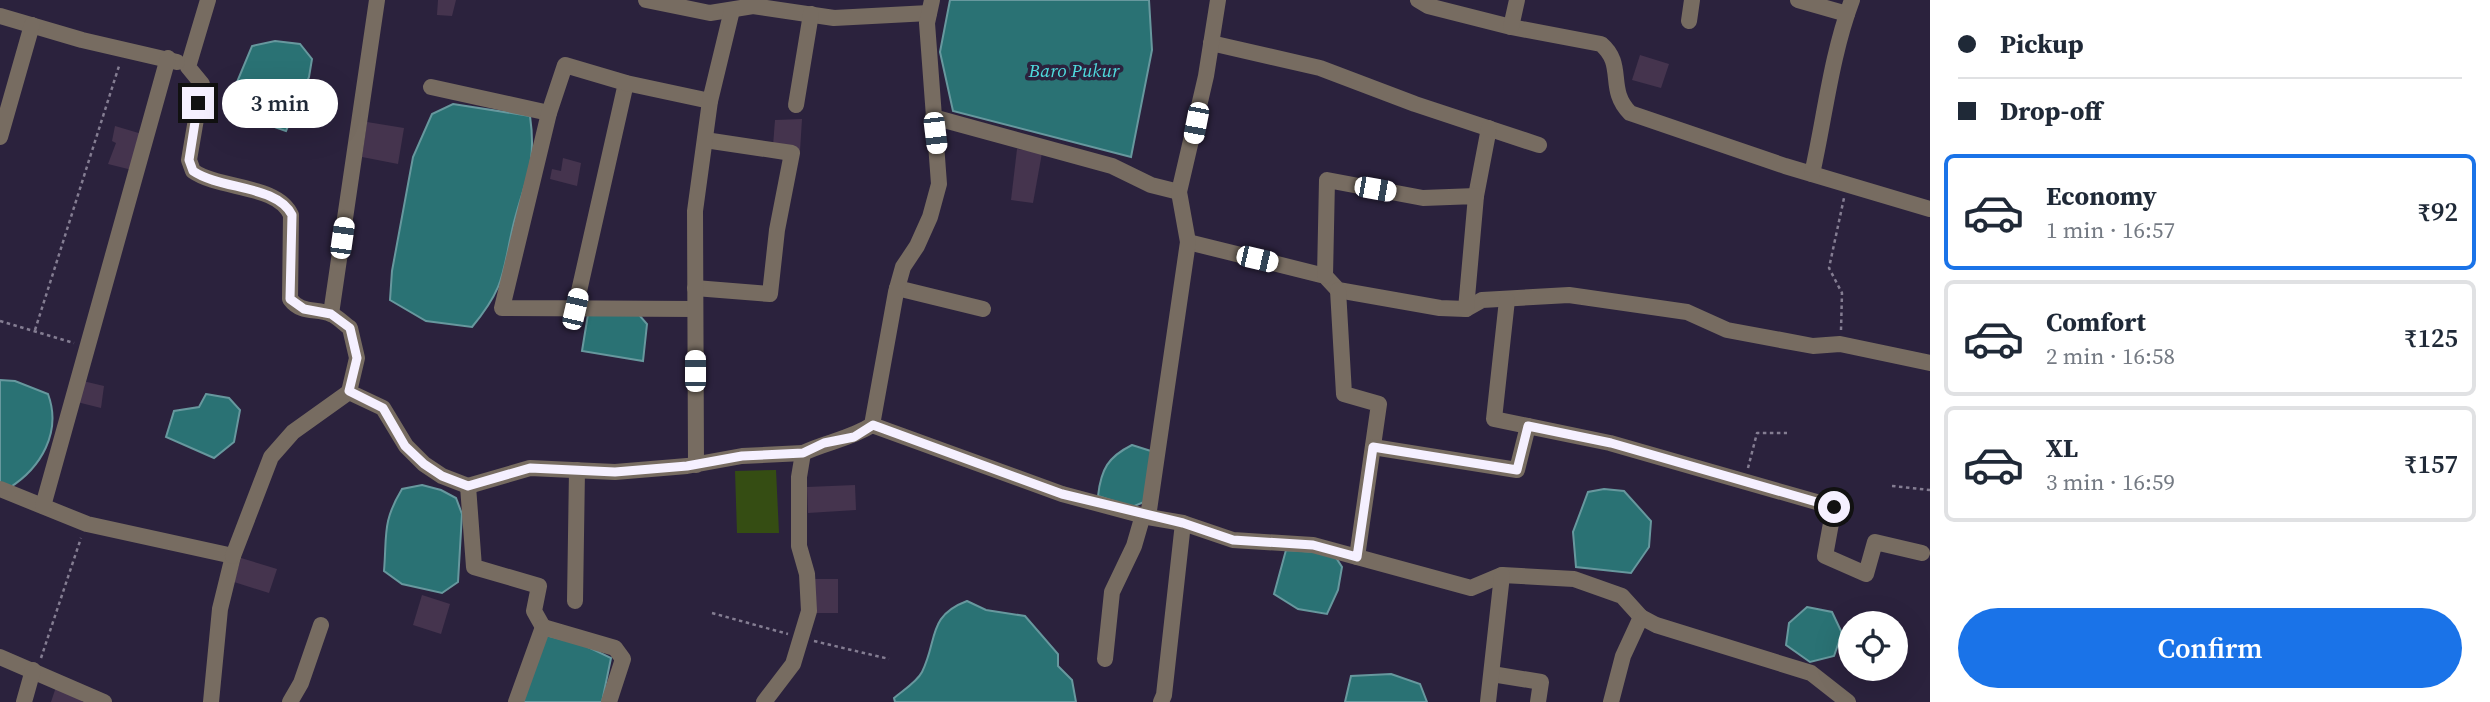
<!DOCTYPE html>
<html lang="en">
<head>
<meta charset="utf-8">
<style>
  body { margin:0; font-family:"Source Serif 4",serif; background:#f2f2f3; color:#1f2937; height:100vh; display:flex; flex-direction:column; font-size:26px; white-space:nowrap }
  * { box-sizing:border-box; margin:0 }
  p { font-size:23px; color:#747a83 }
  .icon { flex:none; width:38px; height:38px; fill:none; stroke:currentColor; stroke-width:2; stroke-linecap:round; stroke-linejoin:round }
  .map { position:relative; flex:1; overflow:hidden }
  .sheet { display:flex; flex-direction:column; background:#fff; width:560px }
  .sheet>* { flex:none }
  .top-card { display:grid; align-content:center; height:154px; padding:0 28px; background:#fff }
  .controls { position:absolute; left:1838px; top:611px; display:grid; gap:14px }
  .controls a { display:grid; place-items:center; width:70px; height:70px; border-radius:50%; background:#fff; box-shadow:0 7px 28px #0002; font-size:35px }
  .end { position:absolute; width:32px; height:32px; margin:-16px; border:9px solid #f5f0ff; background:#111; box-shadow:0 0 0 4px #111 }
  .from { border-radius:50% }
  .bubble { position:absolute; height:49px; border-radius:24px; background:#fff; box-shadow:0 7px 28px #0002; font-size:23px; font-weight:600; line-height:49px; text-align:center }
  .car { position:absolute; width:21px; height:42px; margin:-21px -10px; border-radius:9px; box-shadow:0 0 5px 2px #0007; background:linear-gradient(#fff 24%,#345 0 40%,#fff 0 76%,#345 0 86%,#fff 0) }
  .top-card b { display:flex; align-items:center; gap:24px; height:66px; font-size:26px }
  .top-card b+b { border-top:2px solid #e0e1e3 }
  .top-card i { width:18px; height:18px; background:#1f2937 }
  ul { padding:0; list-style:none }
  li { display:flex; align-items:center; gap:21px; height:116px; margin:0 14px 10px; padding:0 14px; border:4px solid #e0e1e3; border-radius:10px }
  li div { flex:1 }
  li b { display:block; font-size:26px }
  li em { font-style:normal; font-weight:600 }
  li.selected { border-color:#1a73e8 }
  li>.icon { width:63px; height:63px; stroke-width:1.5 }
  .button { display:flex; gap:14px; margin-top:auto; padding:14px 28px }
  .button a { flex:1; height:80px; border-radius:42px; background:#1a73e8; color:#fff; font-size:28px; font-weight:600; line-height:80px; text-align:center }
  main { display:flex; flex:1; min-height:0 }
  .map>svg:first-child { display:block }
  .green { fill:#354d13 }
  .water { fill:#2a7274; stroke:#67989e; stroke-width:2 }
  .building { fill:#45344e }
  .lines { fill:none; stroke-linecap:round; stroke-linejoin:round }
  .path { stroke:#847d92; stroke-width:2.5; stroke-dasharray:3.5 3.5; stroke-linecap:butt }
  .minor { stroke:#776c61; stroke-width:16 }
  .route { stroke:#f5f0ff; stroke-width:9 }
  .labels { text-anchor:middle; stroke-width:7; stroke-linejoin:round; paint-order:stroke }
  .water-label { font-size:19px; font-style:italic; fill:#4fdbde; stroke:#2b223d }
</style>
</head>
<body>
<main>
<div class="map">
<svg width="1930" height="702" viewBox="0 0 1930 702">
  <rect width="100%" height="100%" fill="#2b223d"/>
  <!-- green -->
  <path class="green" d="M 776,470 L 779,533 L 737,533 L 735,471 Z"/>
  <!-- water -->
  <g class="water">
    <path d="M 950,0 L 1149,0 L 1152,50 L 1131,157 L 953,111 L 940,52 Z"/>
    <path d="M 275,41 L 300,44 L 312,59 L 309,77 L 286,131 C 253,121 249,114 237,82 L 252,46 Z"/>
    <path d="M 453,104 L 530,116 C 537,165 525,179 514,222 C 502,271 507,285 472,327 L 426,321 L 390,300 L 392,271 L 413,157 L 432,114 Z"/>
    <path d="M 589,308 L 634,309 L 647,324 L 643,361 L 582,351 Z"/>
    <path d="M 0,380 L 15,381 L 48,394 C 62,432 41,468 9,488 L 0,485 Z"/>
    <path d="M 206,394 L 229,398 L 240,410 L 234,442 L 214,458 L 166,437 L 174,411 L 199,407 Z"/>
    <path d="M 1132,445 L 1154,452 L 1144,502 L 1132,507 L 1098,496 C 1101,469 1108,457 1132,445 Z"/>
    <path d="M 422,485 L 441,490 L 456,498 L 462,514 L 458,582 L 442,593 L 402,584 L 384,571 C 387,535 382,522 402,489 Z"/>
    <path d="M 1604,489 L 1624,491 L 1651,521 L 1649,547 L 1631,573 L 1576,567 L 1573,532 L 1588,492 Z"/>
    <path d="M 1286,550 L 1333,553 L 1342,567 L 1338,590 L 1327,614 L 1298,609 L 1274,594 Z"/>
    <path d="M 967,601 L 986,610 L 1025,616 L 1058,654 L 1058,666 L 1072,680 L 1076,702 L 895,702 L 894,698 C 902,691 917,682 922,672 C 938,640 927,616 967,601 Z"/>
    <path d="M 1807,607 L 1832,612 L 1842,633 L 1834,656 L 1810,662 L 1786,645 L 1789,623 Z"/>
    <path d="M 542,634 L 584,645 L 611,658 L 602,702 L 520,702 Z"/>
    <path d="M 1391,674 L 1420,684 L 1427,702 L 1345,702 L 1351,676 Z"/>
  </g>
  <!-- building -->
  <g class="building">
    <path d="M 438,0 L 456,0 L 452,16 L 437,15 Z"/>
    <path d="M 1640,55 L 1669,64 L 1661,88 L 1632,80 Z"/>
    <path d="M 802,119 L 800,151 L 773,146 L 775,120 Z"/>
    <path d="M 367,122 L 404,128 L 398,164 L 362,157 Z"/>
    <path d="M 115,126 L 142,134 L 132,170 L 108,164 L 116,143 L 112,141 Z"/>
    <path d="M 1017,149 L 1042,153 L 1033,203 L 1011,200 Z"/>
    <path d="M 563,158 L 581,163 L 577,186 L 550,179 L 552,169 L 561,171 Z"/>
    <path d="M 83,381 L 104,386 L 101,408 L 77,402 Z"/>
    <path d="M 855,485 L 856,510 L 808,513 L 807,487 Z"/>
    <path d="M 241,558 L 277,569 L 269,593 L 234,582 Z"/>
    <rect x="813" y="579" width="25" height="34"/>
    <path d="M 422,595 L 450,604 L 441,634 L 413,625 Z"/>
    <path d="M 56,687 L 84,696 L 82,702 L 51,702 Z"/>
  </g>
  <g class="lines">
    <!-- path -->
    <g class="path">
      <path d="M 0,321 L 74,343"/>
      <path d="M 35,330 L 119,66"/>
      <path d="M 1841,330 L 1842,293 L 1829,268 L 1844,198"/>
      <path d="M 1748,468 L 1757,433 L 1787,433"/>
      <path d="M 1892,486 L 1930,490"/>
      <path d="M 712,613 L 788,634"/>
      <path d="M 814,641 L 889,659"/>
      <path d="M 41,658 L 81,538"/>
    </g>
    <!-- minor -->
    <g class="minor">
      <path d="M 208,0 L 188,67 L 202,84 L 189,160 L 193,171 C 220,190 277,184 291,215 L 290,299 C 301,314 316,308 331,314 C 338,317 344,324 350,328 L 357,358 L 349,392 L 383,408 L 406,446 L 424,464 L 442,476 L 468,486 L 530,468 L 615,472 L 687,466 L 742,456 L 803,453"/>
      <path d="M 646,0 L 710,13 L 753,6 L 834,18 L 929,13"/>
      <path d="M 1418,0 L 1428,6 L 1511,27 L 1601,44 C 1626,65 1606,89 1630,113 L 1785,166 L 1930,209"/>
      <path d="M 1798,0 L 1847,14"/>
      <path d="M 0,16 L 82,40 L 177,62"/>
      <path d="M 1689,21 L 1692,0"/>
      <path d="M 1511,27 L 1517,0"/>
      <path d="M 1211,43 L 1320,68 L 1415,104 L 1539,145"/>
      <path d="M 431,87 L 549,113"/>
      <path d="M 796,105 L 811,14"/>
      <path d="M 933,117 L 1112,166 L 1151,185 L 1179,192"/>
      <path d="M 0,137 L 32,25"/>
      <path d="M 1812,174 C 1825,116 1831,56 1852,0"/>
      <path d="M 1476,196 L 1489,128"/>
      <path d="M 1188,242 L 1325,276 L 1338,290 L 1440,308 L 1466,309 L 1482,300 L 1569,295 L 1687,312 L 1727,330 L 1813,346 L 1840,344 L 1930,363"/>
      <path d="M 1325,276 L 1327,180 L 1423,198 L 1476,196 L 1466,309"/>
      <path d="M 695,288 L 770,294 L 777,230 L 792,153 L 705,140"/>
      <path d="M 897,288 L 983,309"/>
      <path d="M 1338,290 L 1344,394 L 1379,404 L 1357,557"/>
      <path d="M 1507,300 L 1494,419 L 1610,443 L 1834,507 L 1825,556 L 1866,574 L 1875,542 L 1922,553"/>
      <path d="M 575,309 L 626,83"/>
      <path d="M 695,309 L 502,308 L 549,113 L 565,65 L 626,83 L 710,101"/>
      <path d="M 331,314 L 377,0"/>
      <path d="M 872,425 L 1062,494 L 1148,517 L 1188,242 L 1179,192 L 1206,76 L 1218,0"/>
      <path d="M 1373,447 L 1517,470 L 1528,426"/>
      <path d="M 696,465 L 695,211 L 710,101 L 732,10"/>
      <path d="M 468,486 L 474,567 L 539,586 L 534,611 L 543,627"/>
      <path d="M 0,489 L 87,524 L 233,556 L 220,609 L 211,702"/>
      <path d="M 43,506 L 168,58"/>
      <path d="M 1148,517 L 1183,523 L 1233,540 L 1313,545 L 1471,588 L 1502,575 L 1574,579 L 1622,596 L 1641,617"/>
      <path d="M 233,556 L 271,457 L 293,432 L 349,392"/>
      <path d="M 575,601 L 577,470"/>
      <path d="M 0,657 L 104,702"/>
      <path d="M 1105,659 L 1112,592 L 1134,546 L 1143,515"/>
      <path d="M 1492,674 L 1541,682 L 1538,702"/>
      <path d="M 24,702 L 33,670"/>
      <path d="M 290,702 L 301,683 L 321,625"/>
      <path d="M 516,702 L 543,627 L 615,648 L 623,659 L 609,702"/>
      <path d="M 764,702 L 793,664 L 809,611 L 807,574 L 799,546 L 799,477 L 803,453 C 826,442 850,439 872,425 L 896,292 L 903,267 L 917,246 L 930,217 L 939,184 L 927,23 L 932,0"/>
      <path d="M 1161,702 L 1164,695 L 1183,523"/>
      <path d="M 1488,702 L 1502,575"/>
      <path d="M 1611,702 L 1623,656 L 1641,617 L 1656,625 L 1811,673 L 1848,702"/>
    </g>
  </g>
  <g class="lines">
    <!-- route -->
    <path class="route" d="M 198,103 L 189,160 L 193,171 C 221,190 277,185 292,215 L 290,299 L 304,309 L 331,314 L 350,328 L 357,358 L 349,391 L 383,408 L 405,446 L 424,464 L 442,476 L 468,486 L 530,468 L 615,472 L 687,466 L 742,456 L 803,453 L 824,443 L 854,437 L 873,425 L 1062,494 L 1183,523 L 1233,540 L 1313,545 L 1357,557 L 1373,447 L 1517,470 L 1528,426 L 1611,443 L 1834,507"/>
  </g>
  <g class="labels">
    <!-- water labels -->
    <g class="water-label">
      <text x="1074" y="77">Baro Pukur</text>
    </g>
  </g>
</svg>
<div class="controls">
<a><svg class="icon" aria-label="locate" viewBox="0 0 24 24"><circle cx="12" cy="12" r="6"/><path d="M12 2v4M12 18v4M2 12h4M18 12h4"/></svg></a>
</div>
<i class="end from" style="left:1834px;top:507px"></i>
<i class="end" style="left:198px;top:103px"></i>
<div class="bubble" style="left:222px;top:79px;width:116px">3 min</div>
<i class="car" style="left:1196px;top:123px;rotate:191deg"></i>
<i class="car" style="left:935px;top:133px;rotate:173deg"></i>
<i class="car" style="left:1375px;top:189px;rotate:100deg"></i>
<i class="car" style="left:342px;top:238px;rotate:8deg"></i>
<i class="car" style="left:1257px;top:259px;rotate:103deg"></i>
<i class="car" style="left:575px;top:309px;rotate:13deg"></i>
<i class="car" style="left:695px;top:371px;rotate:0deg"></i>
</div>
<section class="sheet">
<div class="top-card">
<b><i class="from"></i>Pickup</b>
<b><i></i>Drop-off</b>
</div>
<ul>
<li class="selected"><svg class="icon" aria-label="car" viewBox="0 0 24 24"><path d="M5 17H2v-5l4-1 3-4h7l3 4 3 1v5h-3M9 17h6M6 11h13"/><circle cx="7" cy="17" r="2"/><circle cx="17" cy="17" r="2"/></svg><div><b>Economy</b><p>1 min · 16:57</p></div><em>₹92</em></li>
<li><svg class="icon" aria-label="car" viewBox="0 0 24 24"><path d="M5 17H2v-5l4-1 3-4h7l3 4 3 1v5h-3M9 17h6M6 11h13"/><circle cx="7" cy="17" r="2"/><circle cx="17" cy="17" r="2"/></svg><div><b>Comfort</b><p>2 min · 16:58</p></div><em>₹125</em></li>
<li><svg class="icon" aria-label="car" viewBox="0 0 24 24"><path d="M5 17H2v-5l4-1 3-4h7l3 4 3 1v5h-3M9 17h6M6 11h13"/><circle cx="7" cy="17" r="2"/><circle cx="17" cy="17" r="2"/></svg><div><b>XL</b><p>3 min · 16:59</p></div><em>₹157</em></li>
</ul>
<div class="button"><a>Confirm</a></div>
</section>
</main>
</body>
</html>
